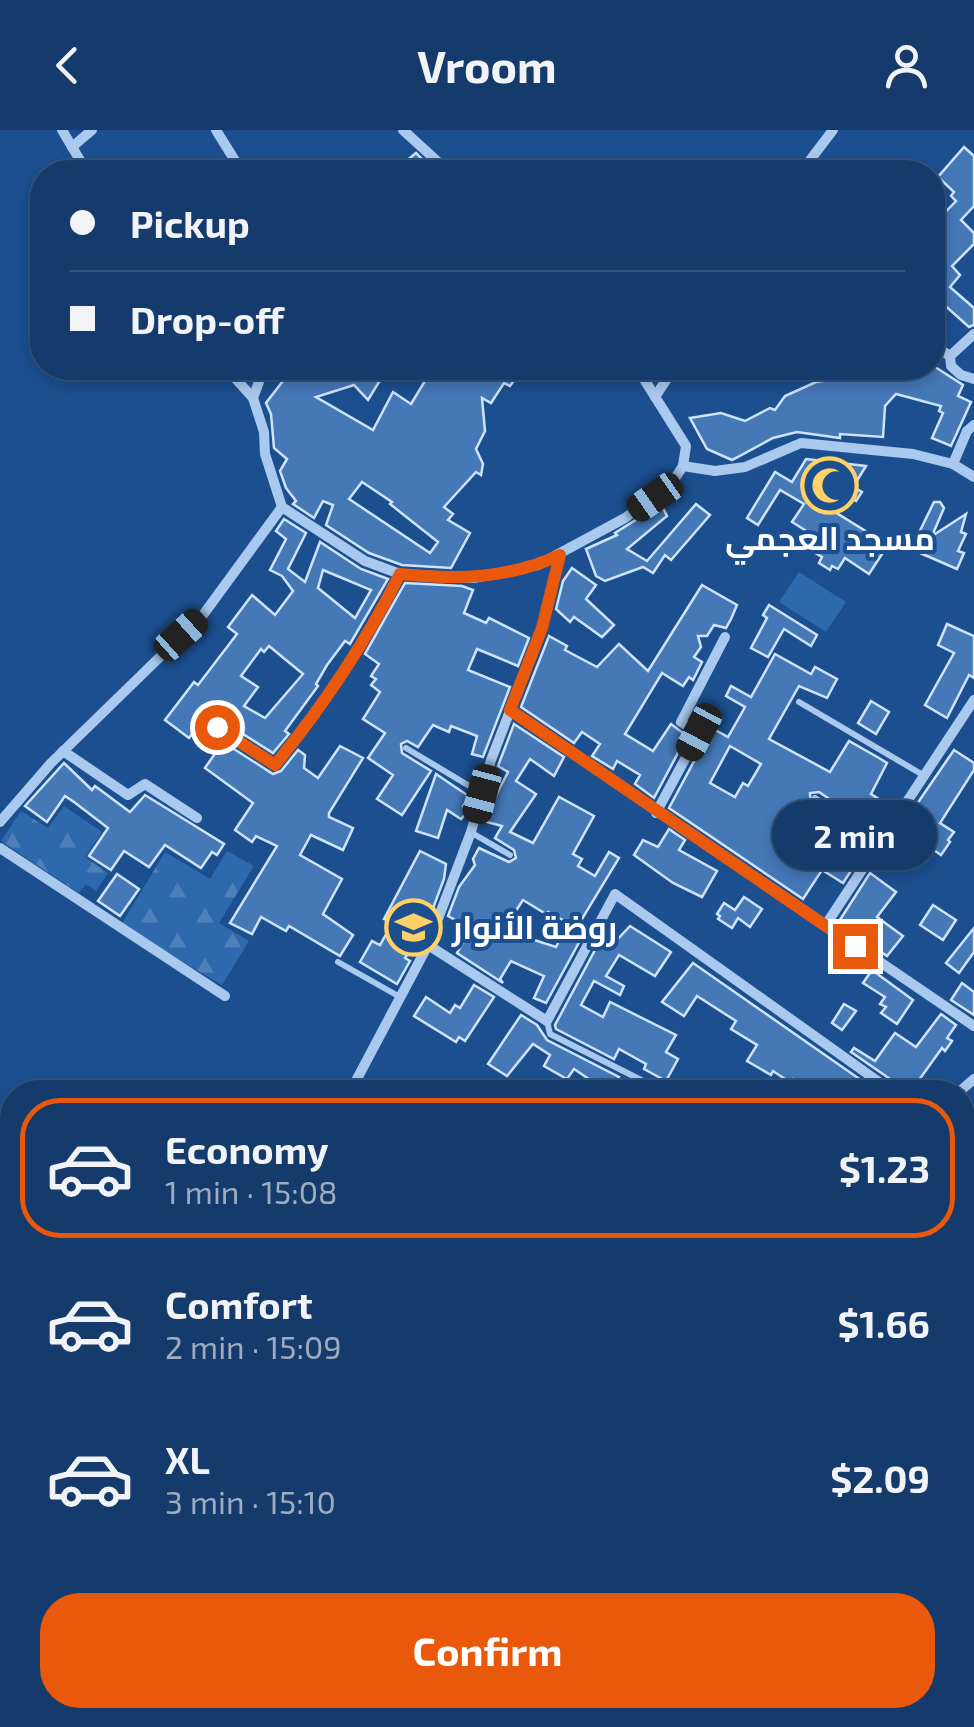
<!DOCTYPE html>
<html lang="en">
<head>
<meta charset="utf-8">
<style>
  body { margin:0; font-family:"Exo 2",Cairo,sans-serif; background:#1d4271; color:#f1f3f6; height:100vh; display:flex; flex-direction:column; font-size:38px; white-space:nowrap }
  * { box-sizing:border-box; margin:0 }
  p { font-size:32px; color:#9dadc1 }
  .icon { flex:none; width:55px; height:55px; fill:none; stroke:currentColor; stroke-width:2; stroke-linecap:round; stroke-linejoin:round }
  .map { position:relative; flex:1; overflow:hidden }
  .side { position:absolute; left:0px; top:950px; width:975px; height:648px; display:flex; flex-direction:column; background:#143b6b; border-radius:40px 40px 0 0; box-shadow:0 5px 15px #0003,0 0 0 2px #33557e }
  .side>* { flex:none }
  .guide { position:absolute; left:30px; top:30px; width:915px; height:220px; border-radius:40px; box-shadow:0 5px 15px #0003,0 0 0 2px #33557e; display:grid; align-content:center; height:220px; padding:0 40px; background:#143b6b }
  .end { position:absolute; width:45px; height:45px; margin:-22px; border:12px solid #ea580c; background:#fff; box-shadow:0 0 0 5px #fff }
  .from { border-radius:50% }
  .bubble { position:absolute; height:70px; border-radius:35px; background:#143b6b; box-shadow:0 5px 15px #0003,0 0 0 2px #33557e; font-size:32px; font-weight:700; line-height:70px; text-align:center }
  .car { position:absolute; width:30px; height:60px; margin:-30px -15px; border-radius:12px; box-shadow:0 0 8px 2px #0007; background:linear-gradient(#222 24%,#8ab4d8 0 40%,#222 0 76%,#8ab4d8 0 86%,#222 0) }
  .guide b { display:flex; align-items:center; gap:35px; height:95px; font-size:38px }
  .guide b+b { border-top:2px solid #33557e }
  .guide i { width:25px; height:25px; background:#f1f3f6 }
  ul { padding:18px 0 0; list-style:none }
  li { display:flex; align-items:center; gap:30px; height:140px; margin:0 20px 15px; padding:0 20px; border:5px solid transparent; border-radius:40px }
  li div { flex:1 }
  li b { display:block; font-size:38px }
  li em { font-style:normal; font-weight:700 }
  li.selected { border-color:#ea580c }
  li>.icon { width:90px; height:90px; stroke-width:1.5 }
  .button { display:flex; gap:20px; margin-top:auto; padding:20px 40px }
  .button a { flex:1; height:115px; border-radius:40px; background:#ea580c; color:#fff; font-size:40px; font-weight:700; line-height:115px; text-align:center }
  header { display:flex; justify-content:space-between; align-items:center; height:130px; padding:0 40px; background:#143b6b; font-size:45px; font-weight:700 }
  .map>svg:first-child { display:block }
  .grass { fill:#2e69ad }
  .forest { fill:url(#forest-firs) }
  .building { fill:#4478b7; stroke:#cfe3fa; stroke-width:2.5; fill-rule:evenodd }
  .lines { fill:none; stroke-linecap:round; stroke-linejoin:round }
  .service { stroke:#a9c9ee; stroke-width:6 }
  .minor { stroke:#a9c9ee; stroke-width:10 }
  .route { stroke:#ea580c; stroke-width:12 }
  .labels { text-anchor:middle; stroke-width:8; stroke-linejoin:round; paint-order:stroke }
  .poi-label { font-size:32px; font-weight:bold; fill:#fff; stroke:#1b4f8f }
</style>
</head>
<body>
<header><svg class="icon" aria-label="back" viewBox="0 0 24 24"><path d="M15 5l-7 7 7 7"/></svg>Vroom<svg class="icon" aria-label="person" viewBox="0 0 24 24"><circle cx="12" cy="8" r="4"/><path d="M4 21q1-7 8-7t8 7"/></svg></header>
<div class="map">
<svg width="974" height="1597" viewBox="0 0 974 1597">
  <defs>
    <pattern id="forest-firs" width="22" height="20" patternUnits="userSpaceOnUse" patternTransform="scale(2.5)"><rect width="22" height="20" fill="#2e69ad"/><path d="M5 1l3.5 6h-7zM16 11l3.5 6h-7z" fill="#4d80b9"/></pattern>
  </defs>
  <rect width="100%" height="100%" fill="#1b4f8f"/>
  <!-- grass -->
  <path class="grass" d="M 799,442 L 846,472 L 826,502 L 779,472 Z"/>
  <!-- forest -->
  <g class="forest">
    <path d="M 64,676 L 102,702 L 85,727 L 108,743 L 96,761 L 86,754 L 79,763 L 1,711 L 21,681 L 48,698 Z"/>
    <path d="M 227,721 L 254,736 L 219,793 L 249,811 L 222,855 L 121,795 L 165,722 L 210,749 Z"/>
    <path d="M 974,976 L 974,1056 L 963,1044 L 962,988 Z"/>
  </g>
  <!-- building -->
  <g class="building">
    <path d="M 964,17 L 974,26 L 974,76 L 961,90 L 974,103 L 974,114 L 952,136 L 960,145 L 950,157 L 974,178 L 974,195 L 969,197 L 932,164 L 932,96 L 956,71 L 951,66 L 954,62 L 938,47 Z"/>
    <path d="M 416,23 L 435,42 L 393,42 Z"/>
    <path d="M 932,235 L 963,255 L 958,266 L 971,272 L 951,316 L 932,308 L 943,283 L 939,281 L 941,276 L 896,264 L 885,276 L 883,307 L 840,304 L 840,308 L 797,302 L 773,308 L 732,330 L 707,319 L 690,288 L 721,283 L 745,291 L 770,278 L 775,280 L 785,266 L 816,252 L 873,244 L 879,238 L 932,238 Z"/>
    <path d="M 293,238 L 383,238 L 379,252 L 368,270 L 354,255 L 316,267 L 373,300 L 393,262 L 411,274 L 425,251 L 426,248 L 411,238 L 523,238 L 510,256 L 504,253 L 491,273 L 482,268 L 485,301 L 476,319 L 483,334 L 481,345 L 476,342 L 444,377 L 453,384 L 448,390 L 470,403 L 451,438 L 402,435 L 369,423 L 326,395 L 333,375 L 323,371 L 314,388 L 293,374 L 296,371 L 286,358 L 280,341 L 287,329 L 274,318 L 271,284 L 266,273 ZM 362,352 L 392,372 L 390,374 L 438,412 L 430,423 L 349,369 Z"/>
    <path d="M 806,329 L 866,336 L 853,357 L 862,362 L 856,371 L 846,364 L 835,382 L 888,415 L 869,444 L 845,428 L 838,439 L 832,436 L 830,440 L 819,433 L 822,427 L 812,421 L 819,409 L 792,392 L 804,374 L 780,360 L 758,395 L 747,388 L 775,342 L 792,352 Z"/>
    <path d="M 934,372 L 940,372 L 944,378 L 932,406 L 966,384 L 961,402 L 966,404 L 958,421 L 964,423 L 957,439 L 911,419 Z"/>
    <path d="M 661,374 L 667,386 L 627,419 L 647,431 L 696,374 L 710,385 L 671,430 L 665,425 L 653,443 L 643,437 L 605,451 L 596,446 L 586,419 L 617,405 L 615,403 Z"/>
    <path d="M 284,389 L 306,403 L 288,439 L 305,452 L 320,412 L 361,439 L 388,449 L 350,514 L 345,511 L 327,535 L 316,554 L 318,556 L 285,601 L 289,604 L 273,623 L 213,585 L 206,586 L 189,608 L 165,590 L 194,552 L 198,555 L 237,504 L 228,497 L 252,465 L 275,485 L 293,461 L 282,446 L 270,440 L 286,409 L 276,401 ZM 323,440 L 371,460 L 355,488 L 318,458 ZM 269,516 L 303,544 L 265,588 L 244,576 L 258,557 L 241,546 L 261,519 L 264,522 Z"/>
    <path d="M 572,438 L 596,455 L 586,469 L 614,495 L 602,507 L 574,487 L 570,492 L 556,479 L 563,451 Z"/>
    <path d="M 405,453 L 462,456 L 473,460 L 464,483 L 486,493 L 489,488 L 529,508 L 518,536 L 477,519 L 468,540 L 510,557 L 483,627 L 472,624 L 477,606 L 451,596 L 449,602 L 433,595 L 418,617 L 407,611 L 401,614 L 402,623 L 431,641 L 402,685 L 377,669 L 393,645 L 368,628 L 385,603 L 363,589 L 380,562 L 371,555 L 376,549 L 371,546 L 379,534 L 365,524 Z"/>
    <path d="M 702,455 L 737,475 L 731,489 L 726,498 L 714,495 L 707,506 L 698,506 L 701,517 L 694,527 L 702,532 L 693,550 L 689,547 L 683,556 L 662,543 L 625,604 L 653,621 L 671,594 L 687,606 L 654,668 L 635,654 L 640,645 L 617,631 L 613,639 L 592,626 L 600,614 L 582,602 L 574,613 L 521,577 L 549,506 L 567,516 L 565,520 L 597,537 L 619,514 L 648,541 Z"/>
    <path d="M 769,475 L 817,505 L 811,516 L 784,499 L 768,527 L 751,518 L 767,488 L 763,485 Z"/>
    <path d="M 947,494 L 974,506 L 974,548 L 969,545 L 947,588 L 925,575 L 954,523 L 938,515 Z"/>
    <path d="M 775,524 L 811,544 L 815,537 L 837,549 L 827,568 L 799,556 L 769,609 L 830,642 L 849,611 L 879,628 L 887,633 L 871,664 L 893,678 L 877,701 L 819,662 L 810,663 L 811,674 L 870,712 L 843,753 L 822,740 L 803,769 L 669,678 L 707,607 L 708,596 L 728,607 L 745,577 L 726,566 L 731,556 L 751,567 ZM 730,616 L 761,634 L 748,656 L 743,653 L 735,667 L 710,653 Z"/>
    <path d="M 871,571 L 889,582 L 876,604 L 858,593 Z"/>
    <path d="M 514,594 L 564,627 L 554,646 L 530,629 L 516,651 L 536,664 L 510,702 L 533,713 L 559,667 L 594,686 L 573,724 L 582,729 L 578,736 L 595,746 L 609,722 L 619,728 L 574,802 L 582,807 L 546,873 L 534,868 L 544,846 L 511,831 L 500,849 L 503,853 L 457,823 L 471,799 L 448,786 L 459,757 L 475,735 L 473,729 L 479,718 L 509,732 L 516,728 L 514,720 L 495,708 L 502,696 L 483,691 L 508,642 L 498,636 ZM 523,770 L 546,784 L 548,782 L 568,793 L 556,817 L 525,807 L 506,796 Z"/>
    <path d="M 223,612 L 273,644 L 281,641 L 298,620 L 305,625 L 304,638 L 318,648 L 340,616 L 363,628 L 329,683 L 329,687 L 353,698 L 343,720 L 311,705 L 300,725 L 342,749 L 323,784 L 353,805 L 340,826 L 289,796 L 286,801 L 261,787 L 252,804 L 230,793 L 277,716 L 256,706 L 252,712 L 235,700 L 253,673 L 205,638 Z"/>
    <path d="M 954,620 L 974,633 L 974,640 L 940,693 L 954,702 L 948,710 L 950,712 L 941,725 L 918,709 L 901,734 L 884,722 Z"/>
    <path d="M 64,633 L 92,660 L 95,656 L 130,682 L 145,665 L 224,714 L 217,725 L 212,722 L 201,738 L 165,715 L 149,737 L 124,721 L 111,740 L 89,726 L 108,698 L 74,672 L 65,666 L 47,692 L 25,676 Z"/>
    <path d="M 436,644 L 470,667 L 463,676 L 468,681 L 461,689 L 447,680 L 438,708 L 416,701 Z"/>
    <path d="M 669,699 L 685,710 L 679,720 L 717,741 L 702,767 L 673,753 L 634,725 L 643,710 L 658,717 Z"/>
    <path d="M 420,721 L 446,734 L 444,749 L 426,797 L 405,828 L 410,831 L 397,854 L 360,832 L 372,811 L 380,815 L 393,792 L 384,789 Z"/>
    <path d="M 870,743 L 896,762 L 877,787 L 903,806 L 887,826 L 838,793 Z"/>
    <path d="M 117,744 L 139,759 L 120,786 L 98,771 Z"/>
    <path d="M 744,767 L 762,779 L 750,797 L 738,788 L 732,798 L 718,789 L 720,786 L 717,784 L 724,773 L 735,780 Z"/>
    <path d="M 933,775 L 956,790 L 943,810 L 920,795 Z"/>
    <path d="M 630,796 L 671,822 L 655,846 L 619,825 L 606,846 L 624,856 L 620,865 L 594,851 L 581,875 L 603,887 L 610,872 L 676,905 L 666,922 L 678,929 L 666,951 L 644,939 L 646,934 L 619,919 L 614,929 L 556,899 L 555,895 L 603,805 L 615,812 Z"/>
    <path d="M 974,798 L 974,822 L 959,843 L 946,833 Z"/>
    <path d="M 693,833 L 871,957 L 868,962 L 819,962 L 800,951 L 793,949 L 791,953 L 773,941 L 771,945 L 747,931 L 757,915 L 731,899 L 736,891 L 697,866 L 684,886 L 662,872 Z"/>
    <path d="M 872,840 L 913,870 L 897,894 L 881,883 L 886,877 L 880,874 L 885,867 L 863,853 Z"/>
    <path d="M 962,853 L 974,862 L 974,885 L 951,870 Z"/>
    <path d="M 474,855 L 494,867 L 465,911 L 459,907 L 456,912 L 414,886 L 426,867 L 450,883 L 455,875 L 460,878 Z"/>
    <path d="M 844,874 L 856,881 L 842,900 L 832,893 Z"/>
    <path d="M 941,884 L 956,895 L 947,908 L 952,911 L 945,921 L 942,918 L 914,957 L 910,954 L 906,960 L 851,922 L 854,918 L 875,931 L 895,903 L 916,917 Z"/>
    <path d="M 521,885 L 537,895 L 547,910 L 619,947 L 615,954 L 629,962 L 602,962 L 594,958 L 596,954 L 574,939 L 567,949 L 544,936 L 550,925 L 533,914 L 507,946 L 488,934 Z"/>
    <path d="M 974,1077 L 974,1107 L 962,1095 L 962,1088 Z"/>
    <path d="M 962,1326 L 974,1337 L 974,1353 L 966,1361 L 962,1360 Z"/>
    <path d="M 624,1585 L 643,1585 L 651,1595 L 659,1597 L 634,1597 Z"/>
  </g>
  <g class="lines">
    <!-- service -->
    <g class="service">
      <path d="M 799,572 L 923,645"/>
      <path d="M 406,618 L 481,663"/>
      <path d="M 815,668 L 880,711"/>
      <path d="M 472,703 L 510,725"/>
      <path d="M 338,832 L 400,867"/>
      <path d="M 547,891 L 550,904 L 655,957 L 654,962"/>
      <path d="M 962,1367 L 974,1378"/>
      <path d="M 650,1585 L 655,1590"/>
    </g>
    <!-- minor -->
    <g class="minor">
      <path d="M 62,0 L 87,42"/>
      <path d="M 216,0 L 242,42"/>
      <path d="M 403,0 L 449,42"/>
      <path d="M 72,17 L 92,0"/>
      <path d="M 801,42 L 833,0"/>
      <path d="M 974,204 L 950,226 L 951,236 L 961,245 L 974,249"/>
      <path d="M 932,214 L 950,226"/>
      <path d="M 226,238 L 253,268 L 264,302 L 265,324 L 282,377 L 365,431 L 400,444 L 474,448 L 538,435 L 625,388 L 672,353 L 683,336 L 715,341 L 745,337 L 801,313 L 913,324 L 953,334 L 974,347"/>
      <path d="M 637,238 L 686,316 L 683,336"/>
      <path d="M 655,267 L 674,238"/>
      <path d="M 253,268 L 264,238"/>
      <path d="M 953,334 L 967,301 L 974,295"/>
      <path d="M 510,580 L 974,896"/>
      <path d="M 212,594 L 275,635 C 323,576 365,512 400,444"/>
      <path d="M 63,621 L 128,665 L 145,654 L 197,688"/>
      <path d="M 656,683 L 699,603 L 681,592 L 725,507"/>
      <path d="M 0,692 L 51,633 L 203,485 L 282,377"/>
      <path d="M 0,718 L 225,866"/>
      <path d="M 825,796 L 974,570"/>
      <path d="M 428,815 L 547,891 L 615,764 L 893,962"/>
      <path d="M 350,962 L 428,815 L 471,702 L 491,630 L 542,498 L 560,425"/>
      <path d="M 959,962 L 974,949"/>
      <path d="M 0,1037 L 12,1041"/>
      <path d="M 404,1597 L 414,1585"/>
    </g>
  </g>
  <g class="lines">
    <!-- route -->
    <path class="route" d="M 217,597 L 275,635 C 323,576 366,512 400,444 C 456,450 508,449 560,425 L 542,498 L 510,580 L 855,816"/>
  </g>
  <!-- icons -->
  <defs>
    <symbol id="mosque-ring" viewBox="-11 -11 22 22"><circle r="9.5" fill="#1b4f8f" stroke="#ffd166" stroke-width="1.5"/><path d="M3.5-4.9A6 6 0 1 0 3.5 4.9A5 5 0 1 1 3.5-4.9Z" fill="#ffd166"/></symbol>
    <symbol id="school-ring" viewBox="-11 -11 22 22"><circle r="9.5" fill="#1b4f8f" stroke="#ffd166" stroke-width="1.5"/><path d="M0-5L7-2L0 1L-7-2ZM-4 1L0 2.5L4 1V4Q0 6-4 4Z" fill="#ffd166"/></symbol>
  </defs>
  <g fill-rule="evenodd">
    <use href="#mosque-ring" x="798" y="324" width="63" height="63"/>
    <use href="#school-ring" x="382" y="766" width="63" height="63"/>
  </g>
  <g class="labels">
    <!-- poi labels -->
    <g class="poi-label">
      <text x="830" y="420">مسجد العجمي</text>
      <text x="452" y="809" text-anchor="start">روضة الأنوار</text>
    </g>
  </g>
</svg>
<i class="end from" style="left:217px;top:597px"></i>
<i class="end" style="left:855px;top:816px"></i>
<div class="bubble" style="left:772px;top:670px;width:165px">2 min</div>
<i class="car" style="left:655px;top:367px;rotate:235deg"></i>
<i class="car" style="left:181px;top:505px;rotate:48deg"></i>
<i class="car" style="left:699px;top:602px;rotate:208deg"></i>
<i class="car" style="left:482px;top:664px;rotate:195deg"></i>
<div class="guide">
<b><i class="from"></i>Pickup</b>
<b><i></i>Drop-off</b>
</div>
<section class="side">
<ul>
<li class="selected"><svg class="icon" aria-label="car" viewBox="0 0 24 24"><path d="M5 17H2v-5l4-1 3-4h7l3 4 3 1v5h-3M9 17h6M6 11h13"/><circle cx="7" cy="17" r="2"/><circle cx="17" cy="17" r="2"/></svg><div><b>Economy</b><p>1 min · 15:08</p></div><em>$1.23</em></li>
<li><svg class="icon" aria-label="car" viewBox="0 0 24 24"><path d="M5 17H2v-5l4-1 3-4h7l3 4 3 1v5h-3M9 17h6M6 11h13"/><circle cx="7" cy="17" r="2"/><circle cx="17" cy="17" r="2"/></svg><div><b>Comfort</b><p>2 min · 15:09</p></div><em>$1.66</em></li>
<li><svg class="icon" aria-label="car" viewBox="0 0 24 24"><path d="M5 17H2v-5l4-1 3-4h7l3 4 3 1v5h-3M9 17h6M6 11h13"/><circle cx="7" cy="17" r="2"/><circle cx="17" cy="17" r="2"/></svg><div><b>XL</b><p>3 min · 15:10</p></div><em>$2.09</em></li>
</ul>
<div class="button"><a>Confirm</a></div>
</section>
</div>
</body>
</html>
